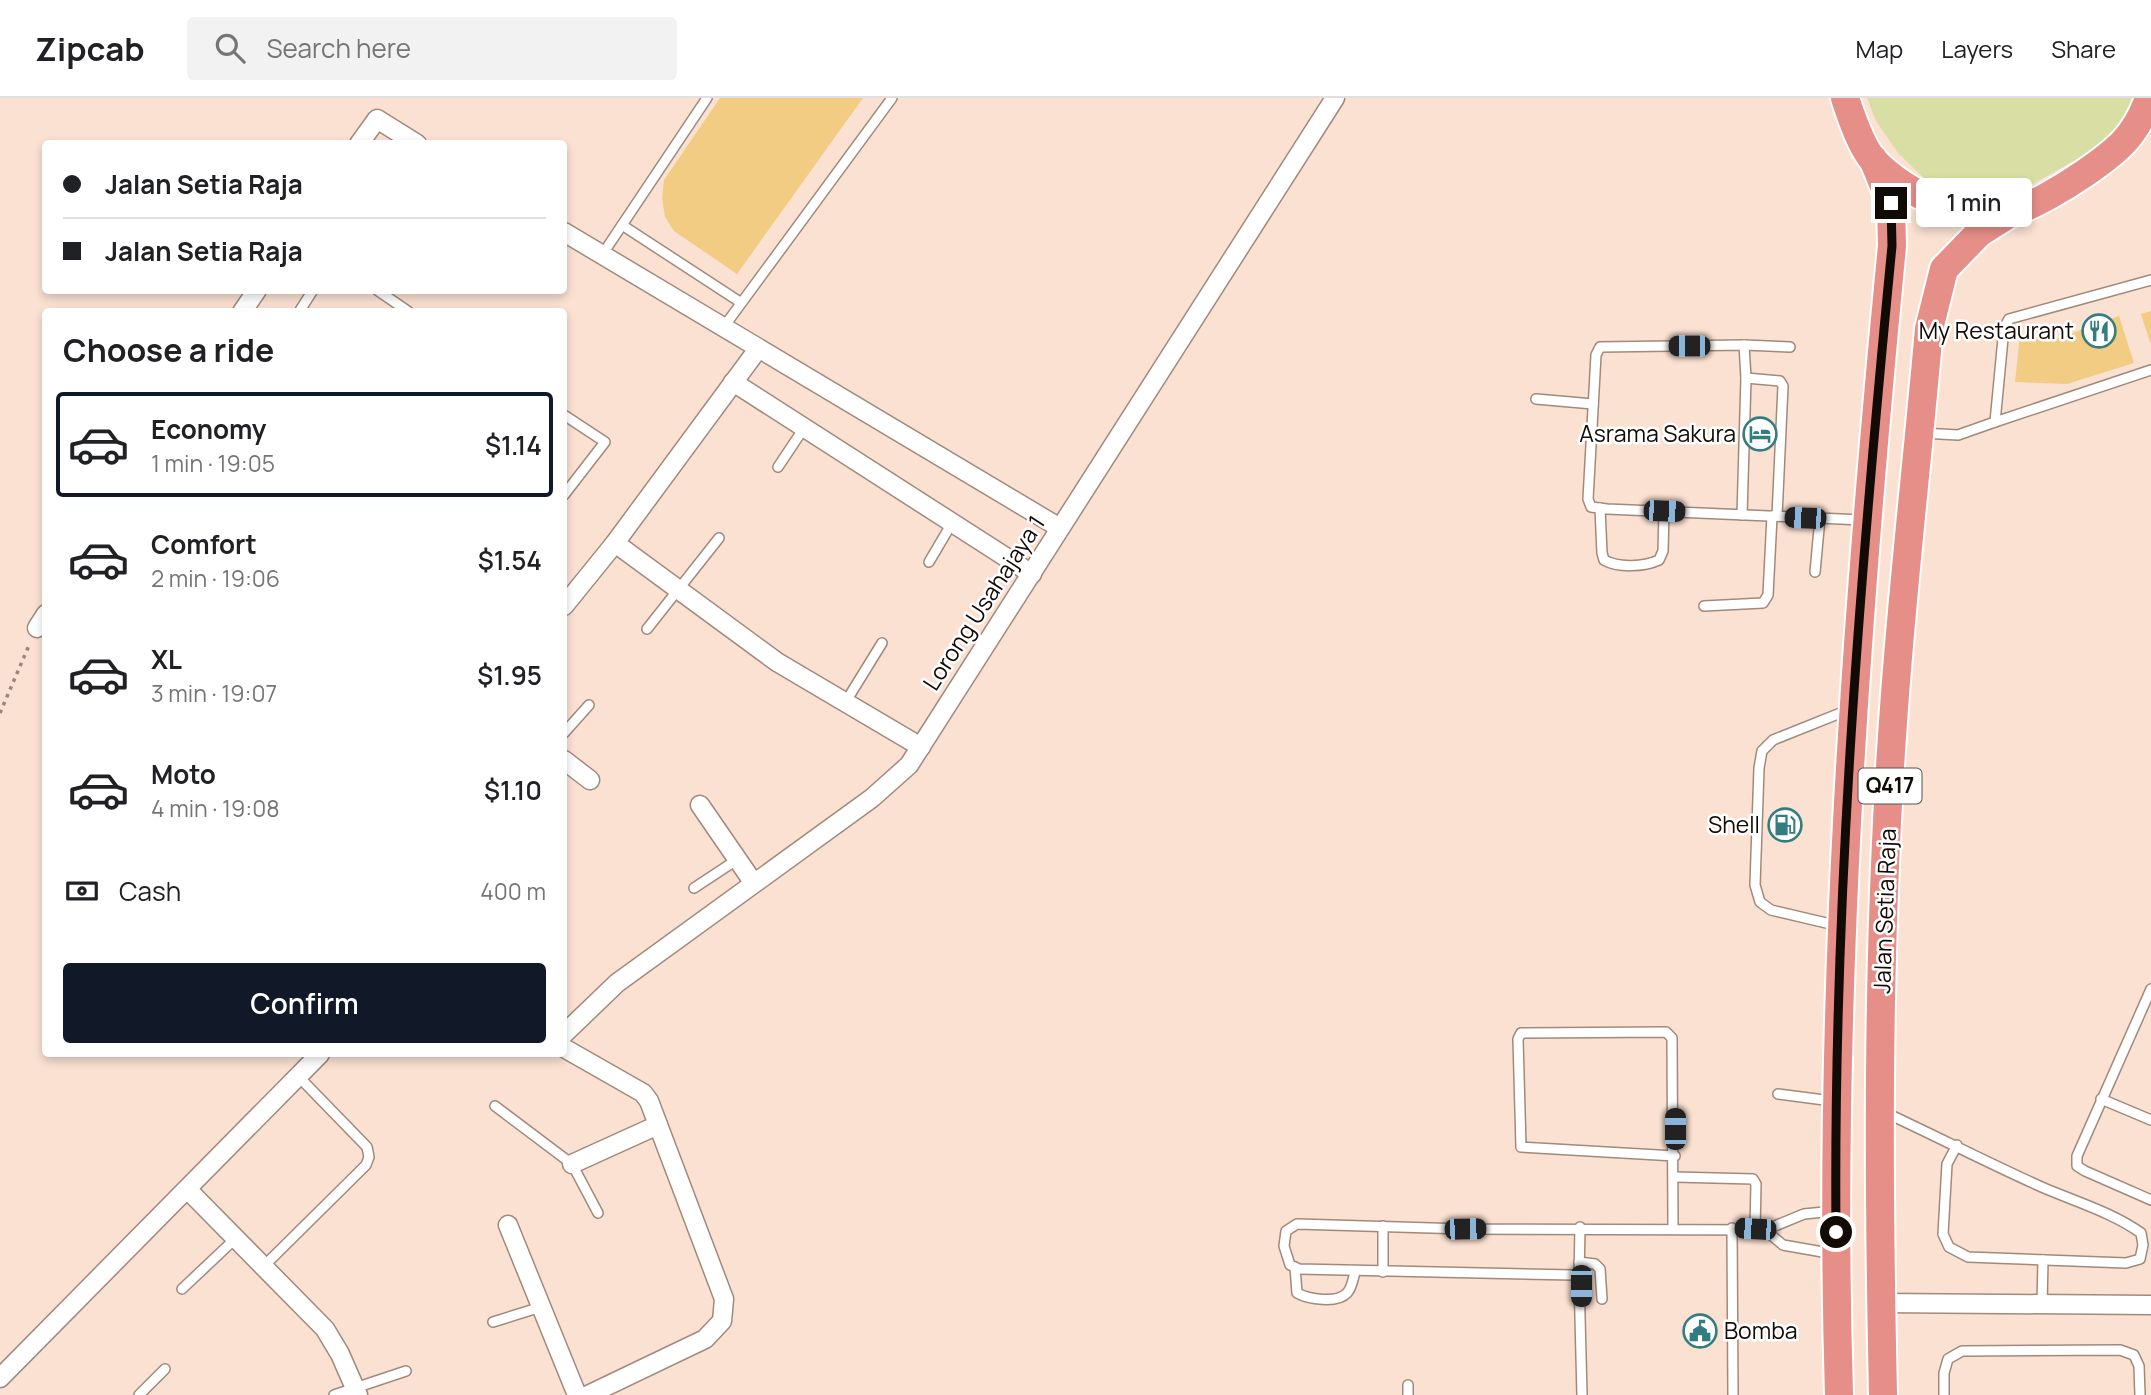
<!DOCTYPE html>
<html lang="en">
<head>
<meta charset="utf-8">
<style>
  body { margin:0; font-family:Manrope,sans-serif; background:#f2f2f2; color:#202124; height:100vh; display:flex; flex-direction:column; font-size:26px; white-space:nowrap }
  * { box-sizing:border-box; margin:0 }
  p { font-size:23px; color:#757577 }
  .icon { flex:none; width:38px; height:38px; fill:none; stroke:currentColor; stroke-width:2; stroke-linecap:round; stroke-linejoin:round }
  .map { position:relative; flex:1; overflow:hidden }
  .drawer { position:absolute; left:42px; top:210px; width:525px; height:749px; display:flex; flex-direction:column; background:#fff; border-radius:7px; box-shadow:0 4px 10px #0003 }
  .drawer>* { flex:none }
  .banner { position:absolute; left:42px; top:42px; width:525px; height:154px; border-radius:7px; box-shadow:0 4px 10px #0003; display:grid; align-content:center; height:154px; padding:0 21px; background:#fff }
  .end { position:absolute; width:32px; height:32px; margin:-16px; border:9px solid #120a05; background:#fff; box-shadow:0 0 0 4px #fff }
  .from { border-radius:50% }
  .bubble { position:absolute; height:49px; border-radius:7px; background:#fff; box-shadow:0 4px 10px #0003; font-size:23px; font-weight:600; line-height:49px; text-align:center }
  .car { position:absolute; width:21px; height:42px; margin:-21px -10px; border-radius:9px; box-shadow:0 0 5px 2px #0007; background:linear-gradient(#222 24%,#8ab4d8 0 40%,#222 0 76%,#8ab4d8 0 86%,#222 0) }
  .banner b { display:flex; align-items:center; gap:24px; height:66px; font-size:26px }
  .banner b+b { border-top:2px solid #e0e0e0 }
  .banner i { width:18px; height:18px; background:#202124 }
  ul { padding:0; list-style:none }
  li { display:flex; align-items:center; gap:21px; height:105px; margin:0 14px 10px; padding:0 7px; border:4px solid transparent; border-radius:7px }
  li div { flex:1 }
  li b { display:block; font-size:26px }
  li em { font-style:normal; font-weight:600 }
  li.on { border-color:#111827 }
  li>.icon { width:63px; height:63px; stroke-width:1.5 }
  h2 { padding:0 21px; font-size:32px; line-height:84px }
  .pay { display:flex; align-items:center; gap:18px; height:77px; padding:0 21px; font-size:26px }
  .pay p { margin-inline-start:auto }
  .cta { display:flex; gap:14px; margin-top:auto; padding:14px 21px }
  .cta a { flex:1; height:80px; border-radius:7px; background:#111827; color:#fff; font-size:28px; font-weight:600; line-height:80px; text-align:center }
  header { display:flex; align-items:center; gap:42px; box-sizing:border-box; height:98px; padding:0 35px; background:#fff; border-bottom:2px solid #e0e0e0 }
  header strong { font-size:33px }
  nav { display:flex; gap:38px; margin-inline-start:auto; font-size:24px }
  .search { width:490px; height:63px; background:#f2f2f2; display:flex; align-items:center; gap:18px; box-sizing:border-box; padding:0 24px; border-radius:7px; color:#757577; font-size:26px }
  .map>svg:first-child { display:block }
  .green { fill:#d9dea4 }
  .building { fill:#f2cc83 }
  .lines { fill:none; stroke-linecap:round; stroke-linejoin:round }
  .service-casing { stroke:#a18a7c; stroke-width:12 }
  .minor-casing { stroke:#a18a7c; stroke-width:21 }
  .trunk-casing { stroke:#fff; stroke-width:32 }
  .path { stroke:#98867c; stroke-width:3.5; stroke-dasharray:3.5 5; stroke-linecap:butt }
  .service { stroke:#fff; stroke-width:9 }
  .minor { stroke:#fff; stroke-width:18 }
  .trunk { stroke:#e68e88; stroke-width:28 }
  .route { stroke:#120a05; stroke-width:9 }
  .labels { text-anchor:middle; stroke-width:5; stroke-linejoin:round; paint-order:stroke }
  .shield { fill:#fff; stroke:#595450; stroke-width:2 }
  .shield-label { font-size:21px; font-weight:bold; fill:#120a05 }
  .poi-label { font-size:23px; fill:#120a05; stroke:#fff; text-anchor:end }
  .street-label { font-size:23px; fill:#120a05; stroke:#fff }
</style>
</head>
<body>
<header>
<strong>Zipcab</strong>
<div class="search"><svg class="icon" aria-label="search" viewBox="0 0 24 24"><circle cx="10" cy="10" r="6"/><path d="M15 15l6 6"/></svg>Search here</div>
<nav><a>Map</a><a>Layers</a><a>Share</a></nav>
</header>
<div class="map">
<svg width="2151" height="1297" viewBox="0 0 2151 1297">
  <rect width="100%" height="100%" fill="#fae1d2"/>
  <!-- green -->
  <path class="green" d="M 1867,0 L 2135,0 L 2123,30 L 2101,48 L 2000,104 L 1953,97 L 1929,85 L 1898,55 L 1876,23 Z"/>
  <!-- building -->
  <g class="building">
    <path d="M 720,0 L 863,0 L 737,176 L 674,133 L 665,119 L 662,100 L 664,82 Z"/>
    <path d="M 2151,213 L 2151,244 L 2150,244 L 2141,216 Z"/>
    <path d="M 2119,218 L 2134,265 L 2067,286 L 2015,284 L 2020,237 L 2056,241 Z"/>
  </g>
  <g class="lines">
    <defs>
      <g id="service">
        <path d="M 622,127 L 740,204"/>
        <path d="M 602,157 L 707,0"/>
        <path d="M 2151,182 L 2009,221 L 2004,230 L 1995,324 L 2151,272"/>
        <path d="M 377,192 L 409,214"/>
        <path d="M 299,214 L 313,192"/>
        <path d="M 723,230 L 892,0"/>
        <path d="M 1744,247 L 1790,249"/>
        <path d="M 1536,301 L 1593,306"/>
        <path d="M 564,317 L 605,344 L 564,397"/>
        <path d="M 1922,335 L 1958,337 L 1995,324"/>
        <path d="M 778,369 L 804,330"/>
        <path d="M 1600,410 L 1602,455 L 1604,462 C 1618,470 1644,469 1659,462 L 1663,453 L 1664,413"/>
        <path d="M 1742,417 L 1746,280"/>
        <path d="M 1777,418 L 1783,288 L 1780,283 L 1746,280 L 1744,247 L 1600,249 L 1596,257 L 1588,401 L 1591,409 L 1607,411 L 1863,422"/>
        <path d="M 929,464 L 952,425"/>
        <path d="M 1815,474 L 1820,420"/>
        <path d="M 1704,508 L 1763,505 L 1768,497 L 1772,418"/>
        <path d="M 647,531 L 719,440"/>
        <path d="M 845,605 L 882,545"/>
        <path d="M 564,635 L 589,607"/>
        <path d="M 694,790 L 738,761"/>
        <path d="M 1839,828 L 1771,812 L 1760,804 L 1755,787 L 1759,670 L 1762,653 L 1773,642 L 1848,612"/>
        <path d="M 2151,891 L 2077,1058 L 2077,1068 L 2085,1073 L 2151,1102"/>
        <path d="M 1778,996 L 1832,1003"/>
        <path d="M 2101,1001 L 2151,1022"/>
        <path d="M 495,1008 L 572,1066 L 598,1115"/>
        <path d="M 1884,1014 C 1938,1039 1990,1066 2044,1090 C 2077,1104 2113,1115 2141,1135 L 2143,1147 L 2140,1161 L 2126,1165 L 1968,1159 L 1949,1149 L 1943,1136 L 1947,1066 L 1957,1047"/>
        <path d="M 1675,1079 L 1753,1081 L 1756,1086 L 1755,1131"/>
        <path d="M 1383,1128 L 1383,1174"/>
        <path d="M 1673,1130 L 1672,940 L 1666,934 L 1521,935 L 1518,941 L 1521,1049 L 1675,1058"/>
        <path d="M 1732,1130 L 1733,1297"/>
        <path d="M 1765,1132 L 1783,1147 L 1834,1156"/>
        <path d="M 1579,1164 L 1595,1166 L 1600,1171 L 1602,1201"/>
        <path d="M 264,1168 L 366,1067 L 369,1059 L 367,1049 L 298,978"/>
        <path d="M 1295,1169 L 1297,1195 C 1308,1201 1337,1206 1347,1195 C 1352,1190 1353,1181 1355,1174"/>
        <path d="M 1579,1180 L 1580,1129"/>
        <path d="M 182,1191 L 236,1140"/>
        <path d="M 2042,1207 L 2043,1162"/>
        <path d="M 493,1224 L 541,1209"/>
        <path d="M 1408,1287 L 1408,1297"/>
        <path d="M 139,1297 L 165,1271"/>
        <path d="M 334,1297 L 406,1273"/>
        <path d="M 1582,1297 L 1579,1180 L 1573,1177 L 1299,1171 L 1290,1167 L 1284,1148 L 1286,1133 L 1297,1126 L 1465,1131 L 1765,1132 L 1804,1116 L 1834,1113"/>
        <path d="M 1944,1297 L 1944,1275 L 1948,1261 L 1962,1253 L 2120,1252 L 2134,1257 L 2139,1268 L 2140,1297"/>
      </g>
      <g id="minor">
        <path d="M 359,46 L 377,21 L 417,46"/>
        <path d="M 564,134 L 1060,430"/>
        <path d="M 242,214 L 257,192"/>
        <path d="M 733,284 L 1032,476"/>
        <path d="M 615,445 L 777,564 L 921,649"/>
        <path d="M 564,508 L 615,445 L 758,251"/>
        <path d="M 37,530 L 46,516"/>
        <path d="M 564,662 L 590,682"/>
        <path d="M 700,707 L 753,784"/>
        <path d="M 564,936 L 617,885 L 872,700 L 909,667 L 1335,0"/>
        <path d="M 564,950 L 643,995 L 649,1003 L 724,1201 L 722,1223 L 705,1241 L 588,1297"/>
        <path d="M 572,1066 L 658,1027"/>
        <path d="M 188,1092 L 325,1231 L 340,1256 L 358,1297"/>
        <path d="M 508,1127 L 577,1297"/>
        <path d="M 1881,1205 L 2151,1207"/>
        <path d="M 0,1280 L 320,956"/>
      </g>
      <g id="trunk">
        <path d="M 1845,0 C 1851,18 1861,49 1874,63 C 1908,98 1961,120 2009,114 C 2028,112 2069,86 2085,75 C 2117,53 2136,38 2149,0"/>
        <path d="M 1839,1297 C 1827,913 1855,530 1892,148 L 1891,105 L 1873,61"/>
        <path d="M 1883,1297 C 1878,1068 1877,839 1894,610 C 1903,484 1918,357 1929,231 L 1944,171 L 1979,135 L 2012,114"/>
      </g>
    </defs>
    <!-- service casing -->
    <use href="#service" class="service-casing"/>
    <!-- minor casing -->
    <use href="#minor" class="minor-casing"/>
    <!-- trunk casing -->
    <use href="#trunk" class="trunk-casing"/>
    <!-- path -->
    <path class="path" d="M 0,615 L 30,545"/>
    <!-- service -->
    <use href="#service" class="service"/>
    <!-- minor -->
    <use href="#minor" class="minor"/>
    <!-- trunk -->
    <use href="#trunk" class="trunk"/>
  </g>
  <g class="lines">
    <!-- route -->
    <path class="route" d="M 1836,1134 C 1833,805 1860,476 1892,148 L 1891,105"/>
  </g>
  <!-- icons -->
  <defs>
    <symbol id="restaurant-ring" viewBox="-11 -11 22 22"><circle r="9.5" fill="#fff" stroke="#337c80" stroke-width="1.5"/><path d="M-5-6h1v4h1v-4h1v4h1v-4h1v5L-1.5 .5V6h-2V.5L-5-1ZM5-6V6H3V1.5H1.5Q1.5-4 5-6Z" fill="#337c80"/></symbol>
    <symbol id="hotel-ring" viewBox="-11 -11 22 22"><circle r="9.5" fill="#fff" stroke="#337c80" stroke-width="1.5"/><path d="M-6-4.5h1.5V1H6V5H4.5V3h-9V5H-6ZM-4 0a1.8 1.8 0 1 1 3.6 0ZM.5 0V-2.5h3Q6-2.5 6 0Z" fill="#337c80"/></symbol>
    <symbol id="fuel-ring" viewBox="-11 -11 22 22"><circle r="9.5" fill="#fff" stroke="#337c80" stroke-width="1.5"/><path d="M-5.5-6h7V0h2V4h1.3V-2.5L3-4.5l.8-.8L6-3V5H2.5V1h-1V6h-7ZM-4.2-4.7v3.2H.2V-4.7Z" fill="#337c80"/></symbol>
    <symbol id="civic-ring" viewBox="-11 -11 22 22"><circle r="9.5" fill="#fff" stroke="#337c80" stroke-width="1.5"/><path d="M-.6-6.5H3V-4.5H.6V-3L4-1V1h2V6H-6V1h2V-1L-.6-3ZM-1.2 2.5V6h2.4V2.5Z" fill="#337c80"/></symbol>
  </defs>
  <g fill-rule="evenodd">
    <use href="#restaurant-ring" x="2080" y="214" width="38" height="38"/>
    <use href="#hotel-ring" x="1741" y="317" width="38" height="38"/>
    <use href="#fuel-ring" x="1766" y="708" width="38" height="38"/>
    <use href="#civic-ring" x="1681" y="1214" width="38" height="38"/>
  </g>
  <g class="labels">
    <!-- shield labels -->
    <rect class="shield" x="1858.5" y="670.5" width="63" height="35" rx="5"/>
    <g class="shield-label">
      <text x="1890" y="695">Q417</text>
    </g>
    <!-- poi labels -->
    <g class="poi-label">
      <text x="2074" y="241">My Restaurant</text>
      <text x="1736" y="344">Asrama Sakura</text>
      <text x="1760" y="735">Shell</text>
      <text x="1724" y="1241" text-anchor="start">Bomba</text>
    </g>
    <!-- street labels -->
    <g class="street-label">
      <text transform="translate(984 505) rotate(-57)" y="8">Lorong Usahajaya 1</text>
      <text transform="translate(1885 813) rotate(-88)" y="8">Jalan Setia Raja</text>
    </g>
  </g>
</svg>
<i class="end from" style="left:1836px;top:1134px"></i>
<i class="end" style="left:1891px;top:105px"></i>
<div class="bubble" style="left:1916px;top:80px;width:116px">1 min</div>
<i class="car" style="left:1689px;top:248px;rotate:270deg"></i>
<i class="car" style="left:1664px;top:413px;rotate:92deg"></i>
<i class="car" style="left:1805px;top:420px;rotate:272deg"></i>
<i class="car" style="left:1675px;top:1031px;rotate:0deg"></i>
<i class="car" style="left:1465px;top:1131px;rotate:89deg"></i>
<i class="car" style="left:1755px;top:1131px;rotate:273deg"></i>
<i class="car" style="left:1581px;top:1188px;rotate:180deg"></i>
<div class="banner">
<b><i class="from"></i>Jalan Setia Raja</b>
<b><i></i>Jalan Setia Raja</b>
</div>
<section class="drawer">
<h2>Choose a ride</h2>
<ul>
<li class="on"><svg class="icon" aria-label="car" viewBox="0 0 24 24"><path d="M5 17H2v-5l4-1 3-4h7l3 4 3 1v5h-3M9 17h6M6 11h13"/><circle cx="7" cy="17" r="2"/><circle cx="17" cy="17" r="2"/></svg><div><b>Economy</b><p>1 min · 19:05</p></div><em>$1.14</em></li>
<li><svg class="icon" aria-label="car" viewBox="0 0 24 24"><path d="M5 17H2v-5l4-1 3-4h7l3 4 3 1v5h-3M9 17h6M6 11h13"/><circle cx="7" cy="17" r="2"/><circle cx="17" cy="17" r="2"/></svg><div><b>Comfort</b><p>2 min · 19:06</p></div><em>$1.54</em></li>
<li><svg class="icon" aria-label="car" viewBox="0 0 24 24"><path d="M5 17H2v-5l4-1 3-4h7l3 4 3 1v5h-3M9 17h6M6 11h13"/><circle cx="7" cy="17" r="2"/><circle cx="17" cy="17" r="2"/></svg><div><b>XL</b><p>3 min · 19:07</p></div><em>$1.95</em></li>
<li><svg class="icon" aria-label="car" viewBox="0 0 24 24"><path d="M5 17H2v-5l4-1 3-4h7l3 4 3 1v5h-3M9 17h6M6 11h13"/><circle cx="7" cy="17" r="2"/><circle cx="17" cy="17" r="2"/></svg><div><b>Moto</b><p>4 min · 19:08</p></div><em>$1.10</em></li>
</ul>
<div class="pay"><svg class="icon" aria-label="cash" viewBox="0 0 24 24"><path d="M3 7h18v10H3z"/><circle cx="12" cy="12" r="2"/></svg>Cash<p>400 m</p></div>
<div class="cta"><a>Confirm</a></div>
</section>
</div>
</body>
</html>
